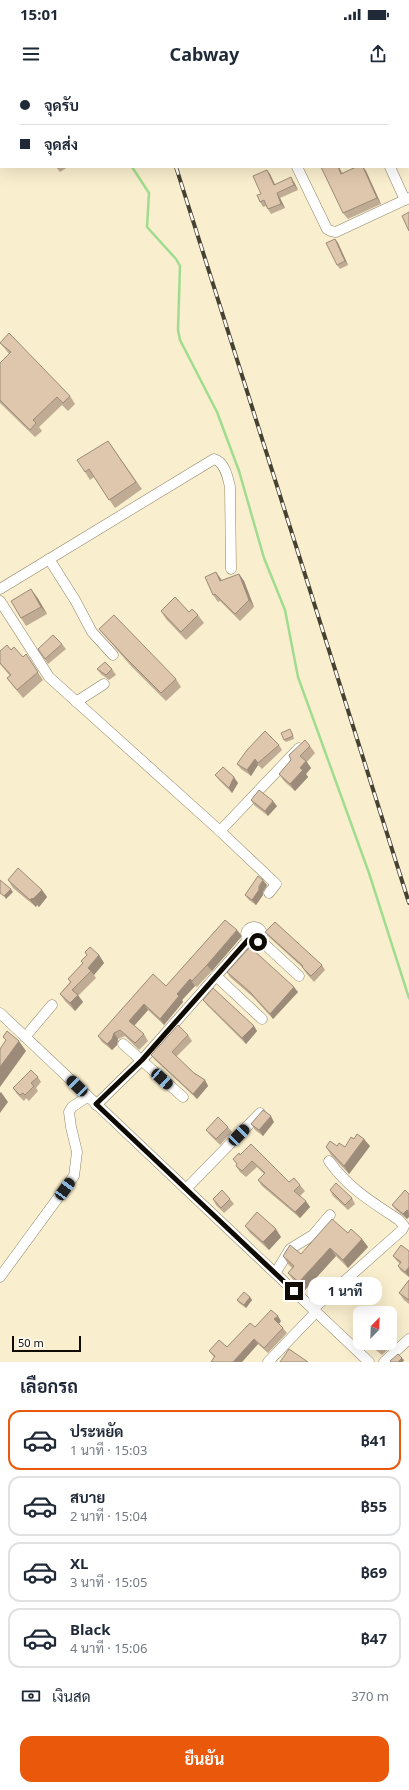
<!DOCTYPE html>
<html lang="th">
<head>
<meta charset="utf-8">
<style>
  body { margin:0; font-family:"Noto Sans",Sarabun,sans-serif; background:#f2f2f3; color:#1f2937; height:100vh; display:flex; flex-direction:column; font-size:15px; white-space:nowrap }
  * { box-sizing:border-box; margin:0 }
  p { font-size:13px; color:#747a83 }
  .icon { flex:none; width:22px; height:22px; fill:none; stroke:currentColor; stroke-width:2; stroke-linecap:round; stroke-linejoin:round }
  .map { position:relative; height:1282px; overflow:hidden }
  .sheet { display:flex; flex-direction:column; background:#fff; flex:1 }
  .sheet>* { flex:none }
  .banner { position:absolute; left:0px; top:0px; width:409px; height:88px; box-shadow:0 4px 16px #0002; display:grid; align-content:center; height:88px; padding:0 20px; background:#fff }
  .needle { width:26px; rotate:23deg }
  .buttons { position:absolute; left:353px; top:1226px; display:grid; gap:8px }
  .buttons a { display:grid; place-items:center; width:44px; height:44px; border-radius:8px; background:#fff; box-shadow:0 4px 16px #0002; font-size:20px }
  .scale { position:absolute; left:12px; bottom:10px; width:69px; box-sizing:border-box; padding-left:4px; border:2px solid #0f0b02; border-top:0; font-size:11px; line-height:14px; white-space:nowrap; color:#0f0b02; -webkit-text-stroke:3px #fefcf5; paint-order:stroke }
  .end { position:absolute; width:18px; height:18px; margin:-9px; border:5px solid #0f0b02; background:#fff; box-shadow:0 0 0 2px #fff }
  .from { border-radius:50% }
  .bubble { position:absolute; height:28px; border-radius:12px; background:#fff; box-shadow:0 4px 16px #0002; font-size:13px; font-weight:700; line-height:28px; text-align:center }
  .car { position:absolute; width:12px; height:24px; margin:-12px -6px; border-radius:5px; box-shadow:0 0 3px 1px #0007; background:linear-gradient(#222 24%,#8ab4d8 0 40%,#222 0 76%,#8ab4d8 0 86%,#222 0) }
  .banner b { display:flex; align-items:center; gap:14px; height:38px; font-size:15px }
  .banner b+b { border-top:1px solid #e0e1e3 }
  .banner i { width:10px; height:10px; background:#1f2937 }
  ul { padding:0; list-style:none }
  li { display:flex; align-items:center; gap:12px; height:60px; margin:0 8px 6px; padding:0 12px; border:2px solid #e0e1e3; border-radius:12px }
  li div { flex:1 }
  li b { display:block; font-size:15px }
  li em { font-style:normal; font-weight:700 }
  li.current { border-color:#ea580c }
  li>.icon { width:36px; height:36px; stroke-width:1.5 }
  h2 { padding:0 20px; font-size:18px; line-height:48px }
  .pay { display:flex; align-items:center; gap:10px; height:44px; padding:0 20px; font-size:15px }
  .pay p { margin-inline-start:auto }
  .button { display:flex; gap:8px; margin-top:auto; padding:8px 20px }
  .button a { flex:1; height:46px; border-radius:12px; background:#ea580c; color:#fff; font-size:16px; font-weight:700; line-height:46px; text-align:center }
  .status { display:flex; justify-content:space-between; align-items:center; height:28px; padding:0 20px; background:#fff; direction:ltr }
  .status svg { height:11px; fill:currentColor }
  header { display:flex; justify-content:space-between; align-items:center; height:52px; padding:0 20px; background:#fff; font-size:18px; font-weight:700 }
  .map>svg:first-child { display:block }
  .lines { fill:none; stroke-linecap:round; stroke-linejoin:round }
  .stream { stroke:#a0dc90; stroke-width:2.5 }
  .minor-casing { stroke:#8d8365; stroke-width:11 }
  .path { stroke:#aba38a; stroke-width:1.5; stroke-dasharray:3 2; stroke-linecap:butt }
  .minor { stroke:#fff; stroke-width:10 }
  .rail-casing { stroke:#474132; stroke-width:4 }
  .rail { stroke:#fefcf5; stroke-width:2.5; stroke-dasharray:8; stroke-linecap:butt }
  .wall { fill:#c0ab95 }
  .shaded-wall { fill:#9c8b79 }
  .building { fill:#dfc7ad; stroke:#9c8b79 }
  .route { stroke:#0f0b02; stroke-width:5 }
</style>
</head>
<body>
<div class="status"><b>15:01</b><svg viewBox="0 0 49 12"><path d="M0 12V9h3v3zM5 12V6h3v6zM10 12V3h3v9zM15 12V0h3v12zM26 1h20v11H26zM47 4h2v5h-2z"/></svg></div>
<header><svg class="icon" aria-label="menu" viewBox="0 0 24 24"><path d="M4 6h16M4 12h16M4 18h16"/></svg>Cabway<svg class="icon" aria-label="share" viewBox="0 0 24 24"><path d="M12 15V3M7 8l5-5 5 5M5 13v7h14v-7"/></svg></header>
<div class="map">
<svg width="409" height="1282" viewBox="0 0 409 1282">
  <rect width="100%" height="100%" fill="#f9eecd"/>
  <g class="lines">
    <!-- stream -->
    <g class="stream">
      <path d="M 114,0 L 114,1"/>
      <path d="M 132,87 L 149,113 L 147,147 L 176,179 L 180,186 L 178,250 L 180,260 L 217,332 L 239,391 L 264,478 L 285,530 L 298,597 L 369,793 L 409,918"/>
    </g>
    <defs>
      <g id="minor">
        <path d="M 353,0 L 353,1"/>
        <path d="M 408,16 L 409,15"/>
        <path d="M 297,87 L 327,149 L 331,151 L 336,152 L 409,118"/>
        <path d="M 390,87 L 405,120"/>
        <path d="M 49,479 L 75,520 L 92,552 L 113,575"/>
        <path d="M 0,509 L 214,379 C 225,382 228,398 230,407 L 231,489"/>
        <path d="M 0,521 L 49,597 L 220,751 L 299,668"/>
        <path d="M 76,622 L 104,604"/>
        <path d="M 220,751 L 276,804 L 269,813"/>
        <circle cx="254" cy="855" r="8"/>
        <path d="M 260,860 L 299,896"/>
        <path d="M 216,896 L 262,939"/>
        <path d="M 0,933 L 369,1282"/>
        <path d="M 25,957 L 52,925"/>
        <path d="M 123,964 L 183,1017"/>
        <path d="M 96,1025 L 142,980 L 248,860"/>
        <path d="M 186,1109 L 260,1033"/>
        <path d="M 276,1192 L 290,1169 L 313,1155 L 330,1135"/>
        <path d="M 0,1197 L 74,1096 L 77,1072 L 71,1047 L 69,1032 L 72,1027 L 87,1017"/>
        <path d="M 313,1229 L 402,1150 L 404,1146 L 399,1140 C 372,1122 348,1108 329,1081"/>
        <path d="M 268,1282 L 316,1232"/>
        <path d="M 384,1282 L 409,1259"/>
      </g>
    </defs>
    <!-- minor casing -->
    <use href="#minor" class="minor-casing"/>
    <!-- path -->
    <path class="path" d="M 213,0 L 213,1"/>
    <!-- minor -->
    <use href="#minor" class="minor"/>
    <defs>
      <g id="rail">
        <path d="M 149,0 L 149,1"/>
        <path d="M 176,87 L 409,823"/>
      </g>
    </defs>
    <!-- rail casing -->
    <use href="#rail" class="rail-casing"/>
    <!-- rail -->
    <use href="#rail" class="rail"/>
  </g>
  <!-- wall -->
  <g class="wall">
    <path d="M 56,87 L 68,87 L 60,92 Z"/>
    <path d="M 339,87 L 342,93 L 356,87 L 363,87 L 366,91 L 381,124 L 348,139 L 343,133 Z"/>
    <path d="M 270,94 L 275,104 L 294,102 L 298,110 L 280,118 L 285,128 L 271,134 L 266,126 L 263,127 L 260,122 L 261,114 Z"/>
    <path d="M 335,159 L 338,163 L 348,185 L 340,189 L 337,185 Z"/>
    <path d="M 0,263 L 70,316 L 75,324 L 68,331 L 62,325 L 39,347 L 42,351 L 35,357 L 0,323 L 0,283 L 9,274 L 6,270 Z"/>
    <path d="M 108,361 L 142,409 L 115,428 L 94,397 L 90,400 L 85,392 Z"/>
    <path d="M 239,494 L 244,501 L 254,527 L 240,541 L 220,521 L 218,522 L 213,515 L 221,499 L 221,501 Z"/>
    <path d="M 37,517 L 47,534 L 26,546 L 21,538 Z"/>
    <path d="M 161,531 L 189,532 L 198,535 L 204,543 L 186,560 L 166,539 Z"/>
    <path d="M 99,549 L 176,599 L 181,607 L 166,621 L 131,586 L 105,556 Z"/>
    <path d="M 62,564 L 66,569 L 48,584 L 38,569 Z"/>
    <path d="M 11,570 L 31,582 L 43,600 L 23,618 L 13,606 L 7,598 L 10,596 L 0,584 L 0,571 Z"/>
    <path d="M 97,589 L 112,589 L 116,595 L 109,600 L 101,594 Z"/>
    <path d="M 292,652 L 294,659 L 286,662 L 284,660 Z"/>
    <path d="M 279,665 L 282,670 L 262,689 L 258,685 L 251,696 L 241,689 L 237,684 Z"/>
    <path d="M 310,666 L 315,673 L 307,682 L 311,688 L 306,694 L 308,697 L 295,711 L 284,701 L 279,694 L 291,680 Z"/>
    <path d="M 215,695 L 238,703 L 232,713 L 219,700 Z"/>
    <path d="M 251,720 L 277,726 L 268,736 L 254,725 Z"/>
    <path d="M 8,800 L 42,810 L 47,817 L 39,827 L 37,825 L 36,827 L 13,808 Z"/>
    <path d="M 267,805 L 263,812 L 263,815 L 256,825 L 249,820 L 245,815 Z"/>
    <path d="M 265,852 L 322,885 L 325,890 L 314,902 L 306,893 L 302,887 L 269,857 Z"/>
    <path d="M 242,856 L 212,891 L 197,907 L 195,906 L 182,920 L 183,922 L 164,945 L 148,930 L 134,946 L 144,954 L 148,961 L 139,970 L 125,956 L 118,959 L 117,965 L 112,970 L 102,962 L 98,956 L 166,906 Z"/>
    <path d="M 85,872 L 99,875 L 104,883 L 94,895 L 96,898 L 78,916 L 83,922 L 75,931 L 65,921 L 60,914 L 70,902 L 68,899 L 83,883 L 81,881 L 87,875 Z"/>
    <path d="M 227,892 L 298,912 L 273,939 L 253,917 L 230,897 Z"/>
    <path d="M 203,920 L 254,946 L 257,951 L 246,964 L 207,925 Z"/>
    <path d="M 188,955 L 192,961 L 176,977 L 194,993 L 205,1000 L 208,1006 L 197,1019 L 155,980 L 151,975 Z"/>
    <path d="M 38,997 L 41,1002 L 36,1008 L 38,1011 L 29,1021 L 26,1018 L 24,1021 L 17,1014 L 13,1008 Z"/>
    <path d="M 274,1042 L 263,1056 L 255,1050 L 251,1044 Z"/>
    <path d="M 228,1047 L 232,1052 L 220,1065 L 210,1055 L 206,1050 Z"/>
    <path d="M 354,1059 L 370,1066 L 349,1094 L 331,1075 L 326,1067 L 337,1066 L 345,1067 Z"/>
    <path d="M 251,1064 L 289,1102 L 300,1105 L 305,1111 L 300,1116 L 310,1127 L 300,1138 L 262,1106 L 258,1100 L 264,1094 L 257,1087 L 246,1097 L 240,1092 L 236,1086 L 237,1084 L 240,1075 Z"/>
    <path d="M 330,1110 L 352,1118 L 355,1124 L 348,1130 L 333,1116 Z"/>
    <path d="M 409,1114 L 409,1137 L 407,1139 L 396,1130 L 392,1125 Z"/>
    <path d="M 213,1119 L 230,1119 L 234,1124 L 224,1133 L 216,1125 Z"/>
    <path d="M 245,1146 L 281,1157 L 269,1170 L 250,1153 Z"/>
    <path d="M 348,1153 L 362,1159 L 368,1167 L 348,1188 L 336,1176 L 305,1210 L 294,1201 L 288,1193 L 292,1188 L 288,1184 L 283,1176 L 301,1174 Z"/>
    <path d="M 401,1165 L 409,1197 L 401,1191 L 398,1186 L 400,1184 L 397,1181 L 393,1176 Z"/>
    <path d="M 409,1200 L 409,1224 L 404,1220 L 399,1213 Z"/>
    <path d="M 250,1217 L 252,1220 L 246,1228 L 239,1223 L 237,1220 Z"/>
    <path d="M 281,1241 L 279,1244 L 283,1248 L 287,1253 L 268,1273 L 258,1264 L 242,1282 L 211,1282 L 214,1277 L 209,1271 L 227,1267 L 255,1247 Z"/>
    <path d="M 390,1258 L 394,1264 L 382,1275 L 367,1263 L 390,1263 Z"/>
  </g>
  <!-- shaded-wall -->
  <g class="shaded-wall">
    <path d="M 338,87 L 339,87 L 345,100 L 341,94 Z"/>
    <path d="M 363,87 L 366,91 L 381,124 L 377,118 Z"/>
    <path d="M 267,90 L 270,94 L 277,110 L 274,105 Z"/>
    <path d="M 291,97 L 294,102 L 298,110 L 294,105 Z"/>
    <path d="M 277,113 L 280,118 L 285,128 L 281,124 Z"/>
    <path d="M 335,159 L 338,163 L 348,185 L 345,181 Z"/>
    <path d="M 216,492 L 221,499 L 225,508 L 220,501 Z"/>
    <path d="M 239,494 L 244,501 L 254,527 L 249,520 Z"/>
    <path d="M 31,509 L 37,517 L 47,534 L 41,527 Z"/>
    <path d="M 255,679 L 258,685 L 251,696 L 247,690 Z"/>
    <path d="M 306,681 L 311,688 L 306,694 L 308,697 L 295,711 L 290,704 L 300,688 Z"/>
    <path d="M 234,697 L 238,703 L 232,713 L 229,708 Z"/>
    <path d="M 273,721 L 277,726 L 268,736 L 265,731 Z"/>
    <path d="M 263,800 L 267,805 L 263,812 L 263,815 L 256,825 L 252,820 Z"/>
    <path d="M 11,809 L 13,812 L 6,819 L 4,816 Z"/>
    <path d="M 42,810 L 47,817 L 39,827 L 33,819 Z"/>
    <path d="M 32,818 L 37,825 L 36,827 L 30,820 Z"/>
    <path d="M 237,850 L 242,856 L 212,891 L 207,885 Z"/>
    <path d="M 99,875 L 104,883 L 94,895 L 88,888 Z"/>
    <path d="M 190,899 L 195,906 L 182,920 L 183,922 L 164,945 L 160,939 L 177,914 Z"/>
    <path d="M 294,907 L 298,912 L 273,939 L 270,934 Z"/>
    <path d="M 78,915 L 83,922 L 75,931 L 70,923 Z"/>
    <path d="M 144,924 L 148,930 L 133,947 L 129,941 Z"/>
    <path d="M 254,946 L 257,951 L 246,964 L 242,958 Z"/>
    <path d="M 114,953 L 118,959 L 117,965 L 112,970 L 107,964 Z"/>
    <path d="M 19,961 L 26,971 L 0,1007 L 0,987 Z"/>
    <path d="M 205,1000 L 208,1006 L 197,1019 L 193,1014 Z"/>
    <path d="M 1,1012 L 8,1022 L 0,1033 L 0,1013 Z"/>
    <path d="M 271,1036 L 274,1042 L 263,1056 L 259,1050 Z"/>
    <path d="M 364,1059 L 370,1066 L 349,1094 L 344,1086 Z"/>
    <path d="M 306,1121 L 310,1127 L 300,1138 L 295,1132 Z"/>
    <path d="M 407,1130 L 409,1133 L 409,1137 L 407,1139 L 403,1134 Z"/>
    <path d="M 276,1149 L 281,1157 L 269,1170 L 263,1162 Z"/>
    <path d="M 362,1159 L 368,1167 L 348,1188 L 343,1180 Z"/>
    <path d="M 330,1168 L 336,1176 L 305,1210 L 299,1202 Z"/>
    <path d="M 409,1187 L 409,1197 L 405,1192 Z"/>
    <path d="M 250,1217 L 252,1220 L 246,1228 L 244,1225 Z"/>
    <path d="M 278,1236 L 281,1241 L 278,1245 L 274,1239 Z"/>
    <path d="M 254,1259 L 258,1264 L 242,1282 L 233,1282 Z"/>
    <path d="M 402,1278 L 404,1280 L 403,1282 L 398,1282 Z"/>
  </g>
  <!-- building -->
  <g class="building">
    <path d="M 32,0 L 68,0 L 68,1 L 30,1 Z"/>
    <path d="M 408,43 L 409,45 L 409,80 L 408,78 Z"/>
    <path d="M 321,87 L 338,87 L 341,94 L 356,87 L 363,87 L 377,118 L 343,133 Z"/>
    <path d="M 267,90 L 274,105 L 291,97 L 294,105 L 277,113 L 281,124 L 268,129 L 264,120 L 260,122 L 257,115 L 261,114 L 253,96 Z"/>
    <path d="M 409,132 L 409,151 L 402,136 Z"/>
    <path d="M 335,159 L 345,181 L 337,185 L 326,163 Z"/>
    <path d="M 9,253 L 70,316 L 63,323 L 57,317 L 33,340 L 36,343 L 30,350 L 0,320 L 0,283 L 11,272 L 0,263 Z"/>
    <path d="M 108,361 L 136,402 L 109,420 L 89,389 L 85,392 L 77,380 Z"/>
    <path d="M 216,492 L 220,501 L 239,494 L 249,520 L 235,534 L 215,514 L 213,515 L 205,497 Z"/>
    <path d="M 31,509 L 41,527 L 21,538 L 11,521 Z"/>
    <path d="M 175,517 L 189,532 L 192,529 L 198,535 L 181,552 L 161,531 Z"/>
    <path d="M 114,535 L 176,599 L 161,613 L 126,578 L 99,549 Z"/>
    <path d="M 53,555 L 62,564 L 45,579 L 38,569 Z"/>
    <path d="M 7,565 L 11,570 L 14,567 L 23,577 L 26,574 L 38,592 L 17,610 L 7,598 L 11,595 L 0,583 L 0,571 Z"/>
    <path d="M 105,582 L 112,589 L 106,595 L 97,589 Z"/>
    <path d="M 290,649 L 293,656 L 284,660 L 281,653 Z"/>
    <path d="M 265,651 L 279,665 L 258,683 L 255,679 L 247,690 L 237,684 L 247,670 Z"/>
    <path d="M 305,660 L 310,666 L 300,676 L 306,681 L 300,688 L 303,690 L 290,704 L 279,694 L 291,680 L 289,675 Z"/>
    <path d="M 223,687 L 234,697 L 229,708 L 215,695 Z"/>
    <path d="M 259,710 L 273,721 L 265,731 L 251,720 Z"/>
    <path d="M 18,788 L 42,810 L 33,819 L 32,818 L 30,820 L 8,800 Z"/>
    <path d="M 258,796 L 263,800 L 259,806 L 259,810 L 252,820 L 245,815 Z"/>
    <path d="M 0,800 L 11,809 L 4,816 L 0,813 Z"/>
    <path d="M 225,840 L 237,850 L 207,885 L 192,901 L 190,899 L 177,914 L 179,916 L 160,939 L 144,924 L 129,941 L 144,954 L 135,963 L 120,950 L 114,953 L 112,959 L 107,964 L 98,956 L 153,894 L 166,906 Z"/>
    <path d="M 275,842 L 322,885 L 311,896 L 302,887 L 303,886 L 265,852 Z"/>
    <path d="M 90,867 L 99,875 L 88,888 L 91,891 L 72,910 L 78,915 L 70,923 L 60,914 L 71,902 L 68,899 L 83,883 L 81,881 L 87,875 L 85,872 Z"/>
    <path d="M 250,867 L 294,907 L 270,934 L 250,912 L 227,892 Z"/>
    <path d="M 213,908 L 254,946 L 242,958 L 203,920 Z"/>
    <path d="M 178,945 L 188,955 L 172,972 L 194,993 L 205,1000 L 193,1014 L 151,975 Z"/>
    <path d="M 7,951 L 19,961 L 0,987 L 0,969 L 6,960 L 3,957 Z"/>
    <path d="M 31,990 L 38,997 L 31,1003 L 34,1006 L 25,1015 L 23,1013 L 20,1015 L 13,1008 Z"/>
    <path d="M 263,1030 L 271,1036 L 259,1050 L 251,1044 Z"/>
    <path d="M 218,1037 L 228,1047 L 216,1059 L 206,1050 Z"/>
    <path d="M 357,1054 L 364,1059 L 344,1086 L 326,1067 L 330,1061 L 337,1066 L 339,1063 L 345,1067 L 351,1057 L 354,1059 Z"/>
    <path d="M 251,1064 L 289,1102 L 294,1098 L 300,1105 L 294,1111 L 306,1121 L 295,1132 L 258,1100 L 265,1093 L 252,1081 L 242,1091 L 236,1086 L 237,1084 L 233,1079 L 239,1073 L 240,1075 Z"/>
    <path d="M 336,1103 L 352,1118 L 345,1125 L 330,1110 Z"/>
    <path d="M 222,1110 L 230,1119 L 221,1128 L 213,1119 Z"/>
    <path d="M 405,1110 L 409,1114 L 409,1131 L 407,1130 L 403,1134 L 392,1125 Z"/>
    <path d="M 257,1132 L 276,1149 L 263,1162 L 245,1146 Z"/>
    <path d="M 332,1139 L 348,1153 L 351,1149 L 362,1159 L 343,1180 L 330,1168 L 299,1202 L 288,1193 L 294,1186 L 283,1176 L 290,1165 L 301,1174 Z"/>
    <path d="M 401,1165 L 409,1171 L 409,1187 L 405,1192 L 398,1186 L 401,1182 L 393,1176 Z"/>
    <path d="M 409,1200 L 409,1220 L 399,1213 Z"/>
    <path d="M 244,1212 L 250,1217 L 244,1225 L 237,1220 Z"/>
    <path d="M 271,1230 L 278,1236 L 274,1239 L 283,1248 L 264,1268 L 254,1259 L 233,1282 L 211,1282 L 215,1276 L 209,1271 L 219,1260 L 227,1267 L 250,1243 L 255,1247 Z"/>
    <path d="M 371,1263 L 381,1263 L 376,1268 Z"/>
    <path d="M 289,1269 L 308,1282 L 280,1282 Z"/>
    <path d="M 398,1274 L 402,1278 L 398,1282 L 391,1282 L 390,1281 Z"/>
  </g>
  <g class="lines">
    <!-- route -->
    <path class="route" d="M 258,862 L 253,862 L 248,860 L 142,980 L 96,1024 L 294,1211"/>
  </g>
</svg>
<div class="buttons">
<a><svg class="needle" viewBox="-14 -14 28 28"><path d="M0-13l5 13h-10z" fill="#e53935"/><path d="M0 13l5-13h-10z" fill="#747a83"/></svg></a>
</div>
<div class="scale">50 m</div>
<i class="end from" style="left:258px;top:862px"></i>
<i class="end" style="left:294px;top:1211px"></i>
<div class="bubble" style="left:308px;top:1197px;width:74px">1 นาที</div>
<i class="car" style="left:162px;top:999px;rotate:132deg"></i>
<i class="car" style="left:77px;top:1006px;rotate:314deg"></i>
<i class="car" style="left:239px;top:1055px;rotate:44deg"></i>
<i class="car" style="left:65px;top:1109px;rotate:36deg"></i>
<div class="banner">
<b><i class="from"></i>จุดรับ</b>
<b><i></i>จุดส่ง</b>
</div>
</div>
<section class="sheet">
<h2>เลือกรถ</h2>
<ul>
<li class="current"><svg class="icon" aria-label="car" viewBox="0 0 24 24"><path d="M5 17H2v-5l4-1 3-4h7l3 4 3 1v5h-3M9 17h6M6 11h13"/><circle cx="7" cy="17" r="2"/><circle cx="17" cy="17" r="2"/></svg><div><b>ประหยัด</b><p>1 นาที · 15:03</p></div><em>฿41</em></li>
<li><svg class="icon" aria-label="car" viewBox="0 0 24 24"><path d="M5 17H2v-5l4-1 3-4h7l3 4 3 1v5h-3M9 17h6M6 11h13"/><circle cx="7" cy="17" r="2"/><circle cx="17" cy="17" r="2"/></svg><div><b>สบาย</b><p>2 นาที · 15:04</p></div><em>฿55</em></li>
<li><svg class="icon" aria-label="car" viewBox="0 0 24 24"><path d="M5 17H2v-5l4-1 3-4h7l3 4 3 1v5h-3M9 17h6M6 11h13"/><circle cx="7" cy="17" r="2"/><circle cx="17" cy="17" r="2"/></svg><div><b>XL</b><p>3 นาที · 15:05</p></div><em>฿69</em></li>
<li><svg class="icon" aria-label="car" viewBox="0 0 24 24"><path d="M5 17H2v-5l4-1 3-4h7l3 4 3 1v5h-3M9 17h6M6 11h13"/><circle cx="7" cy="17" r="2"/><circle cx="17" cy="17" r="2"/></svg><div><b>Black</b><p>4 นาที · 15:06</p></div><em>฿47</em></li>
</ul>
<div class="pay"><svg class="icon" aria-label="cash" viewBox="0 0 24 24"><path d="M3 7h18v10H3z"/><circle cx="12" cy="12" r="2"/></svg>เงินสด<p>370 m</p></div>
<div class="button"><a>ยืนยัน</a></div>
</section>
</body>
</html>
